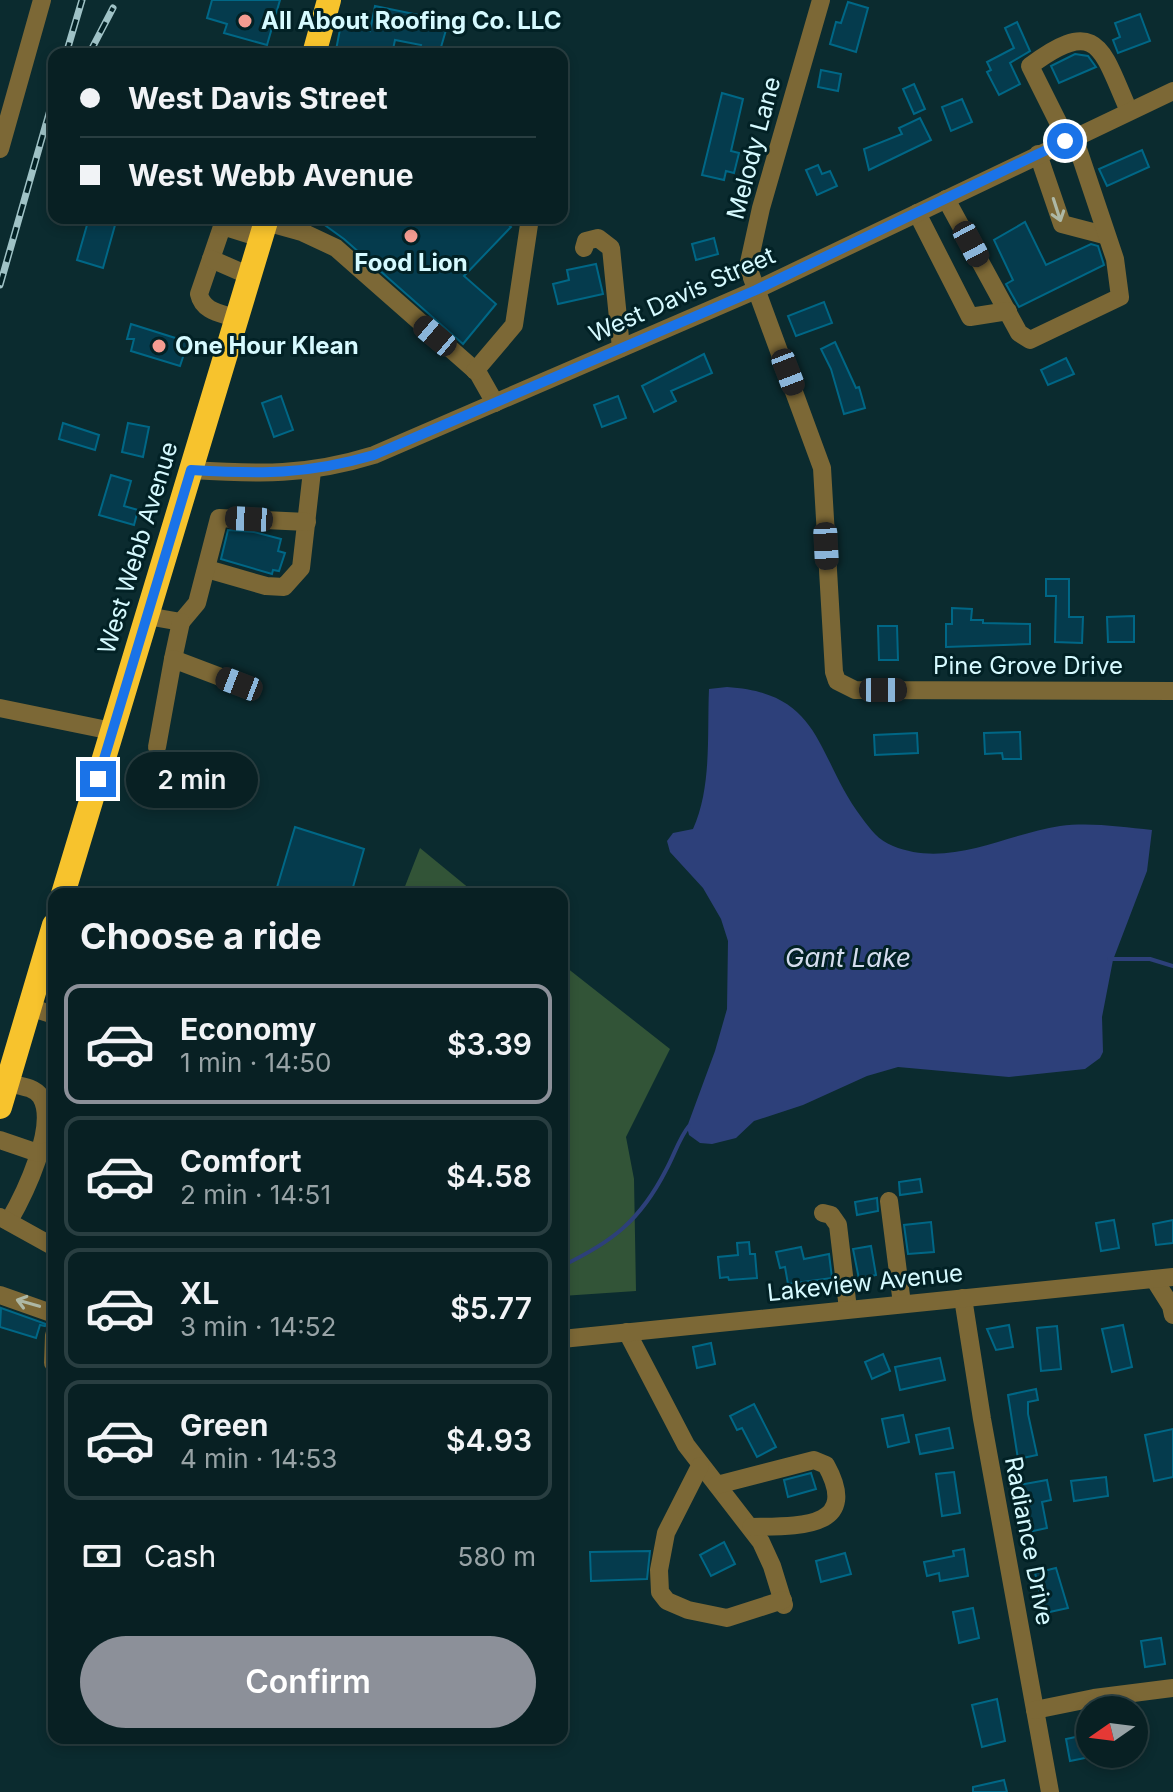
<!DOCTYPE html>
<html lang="en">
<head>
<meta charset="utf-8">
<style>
  body { margin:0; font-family:Inter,sans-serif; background:#162d30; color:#f1f3f6; height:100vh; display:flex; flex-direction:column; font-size:30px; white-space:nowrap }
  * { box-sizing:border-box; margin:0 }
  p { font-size:26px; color:#98a3a6 }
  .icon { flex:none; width:44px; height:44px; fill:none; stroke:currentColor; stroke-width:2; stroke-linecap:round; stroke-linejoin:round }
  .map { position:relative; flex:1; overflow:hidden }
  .drawer { position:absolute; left:48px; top:888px; width:520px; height:856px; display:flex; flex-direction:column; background:#082023; border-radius:16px; box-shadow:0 4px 12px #0003,0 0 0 2px #293e41 }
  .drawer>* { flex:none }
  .guide { position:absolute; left:48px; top:48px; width:520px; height:176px; border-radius:16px; box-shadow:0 4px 12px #0003,0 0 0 2px #293e41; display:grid; align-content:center; height:176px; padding:0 32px; background:#082023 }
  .needle { width:52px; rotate:256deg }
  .controls { position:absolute; left:1076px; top:1696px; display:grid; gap:16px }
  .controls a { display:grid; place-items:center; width:72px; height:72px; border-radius:50%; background:#082023; box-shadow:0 4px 12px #0003,0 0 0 2px #293e41; font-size:40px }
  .end { position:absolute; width:36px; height:36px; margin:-18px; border:10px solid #1a73e8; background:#fff; box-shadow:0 0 0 4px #fff }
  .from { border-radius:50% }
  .bubble { position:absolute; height:56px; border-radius:28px; background:#082023; box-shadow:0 4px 12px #0003,0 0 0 2px #293e41; font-size:26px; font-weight:600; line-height:56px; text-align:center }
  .car { position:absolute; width:24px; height:48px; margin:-24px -12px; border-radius:10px; box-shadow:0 0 6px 2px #0007; background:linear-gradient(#222 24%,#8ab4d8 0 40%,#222 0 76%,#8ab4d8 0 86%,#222 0) }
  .guide b { display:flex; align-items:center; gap:28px; height:76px; font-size:30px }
  .guide b+b { border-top:2px solid #293e41 }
  .guide i { width:20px; height:20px; background:#f1f3f6 }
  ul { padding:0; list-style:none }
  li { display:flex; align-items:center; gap:24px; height:120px; margin:0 16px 12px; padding:0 16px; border:4px solid #293e41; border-radius:16px }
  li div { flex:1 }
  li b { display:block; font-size:30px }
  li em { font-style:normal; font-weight:600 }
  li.on { border-color:#8c9099 }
  li>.icon { width:72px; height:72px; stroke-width:1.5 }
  h2 { padding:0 32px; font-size:36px; line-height:96px }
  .pay { display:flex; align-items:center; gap:20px; height:88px; padding:0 32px; font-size:30px }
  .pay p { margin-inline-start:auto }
  .primary-button { display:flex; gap:16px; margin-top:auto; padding:16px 32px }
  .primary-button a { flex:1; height:92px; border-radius:48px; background:#8c9099; color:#fff; font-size:32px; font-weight:600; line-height:92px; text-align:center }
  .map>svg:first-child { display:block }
  .green { fill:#325437 }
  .water { fill:#2d407a }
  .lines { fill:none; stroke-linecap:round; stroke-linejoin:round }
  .stream { stroke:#2d407a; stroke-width:4 }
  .building { fill:#053b4d; stroke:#006786; stroke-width:2 }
  .minor { stroke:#7c6836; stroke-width:18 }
  .highway { stroke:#f7c32d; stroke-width:24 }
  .rail-casing { stroke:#9fc2c6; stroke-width:7 }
  .rail { stroke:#022125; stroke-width:4; stroke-dasharray:12; stroke-linecap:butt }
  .oneway { stroke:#aeb8a5 }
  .route { stroke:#1a73e8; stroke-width:10 }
  .poi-dot { fill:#f59c91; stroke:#022125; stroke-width:3 }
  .labels { text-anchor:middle; stroke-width:6; stroke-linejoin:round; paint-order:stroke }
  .poi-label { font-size:24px; font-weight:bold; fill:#d6faff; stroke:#022125; text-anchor:start }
  .street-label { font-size:24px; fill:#d6faff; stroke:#022125 }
  .water-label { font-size:26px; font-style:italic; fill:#d4dcee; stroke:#022125 }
</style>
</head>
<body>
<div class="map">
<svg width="1173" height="1792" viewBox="0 0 1173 1792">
  <rect width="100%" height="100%" fill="#0b2b2f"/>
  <!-- green -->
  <g class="green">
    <path d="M 420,848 L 476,894 L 402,894 Z"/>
    <path d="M 562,964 L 670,1049 L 626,1137 L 634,1179 L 636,1291 L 562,1296 Z"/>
  </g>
  <!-- water -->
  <path class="water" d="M 727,687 C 824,693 815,756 862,818 C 871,830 878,840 893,846 C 949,869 1006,834 1060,826 C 1090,822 1122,827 1152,830 L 1147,871 L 1113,960 L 1102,1017 L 1103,1052 L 1100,1058 L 1085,1069 L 1009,1077 L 898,1067 L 867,1076 L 803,1105 L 754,1121 L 736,1138 L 712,1144 L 700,1143 L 689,1135 L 687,1127 L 715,1051 L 727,1009 L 728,941 L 721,919 L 703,888 L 670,852 L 667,841 L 673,833 L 693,829 C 712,787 707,734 709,689 Z"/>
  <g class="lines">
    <!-- stream -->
    <g class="stream">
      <path d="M 1109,959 L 1150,959 L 1173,966"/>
      <path d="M 562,1266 C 612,1242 640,1221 666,1170 C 674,1156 679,1138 689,1126"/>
    </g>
  </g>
  <!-- building -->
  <g class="building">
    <path d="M 212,0 L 280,0 L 267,45 L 224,33 L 227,24 L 207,18 Z"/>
    <path d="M 848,2 L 868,8 L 856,52 L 830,44 L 836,22 L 841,23 Z"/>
    <path d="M 375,6 L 419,15 L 418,21 L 446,30 L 439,54 L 420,49 L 421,45 L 395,40 L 392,54 L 356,54 L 336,50 L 341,24 L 370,31 Z"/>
    <path d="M 1140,14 L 1150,41 L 1118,53 L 1113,40 L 1120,37 L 1115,23 Z"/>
    <path d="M 1017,22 L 1030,51 L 1010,63 L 1020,84 L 999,95 L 987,72 L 991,70 L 987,62 L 1014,48 L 1005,28 Z"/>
    <path d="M 1075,54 L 1088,56 L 1096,67 L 1059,83 L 1051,66 Z"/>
    <path d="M 821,70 L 841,74 L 838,91 L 818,87 Z"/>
    <path d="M 914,84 L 925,109 L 914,114 L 903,89 Z"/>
    <path d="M 722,93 L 743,99 L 731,151 L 739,153 L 734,173 L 726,171 L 724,180 L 702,175 Z"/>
    <path d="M 962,99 L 972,122 L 951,131 L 942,107 Z"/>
    <path d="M 920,118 L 931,140 L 869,170 L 864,149 L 902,134 L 899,128 Z"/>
    <path d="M 1142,150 L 1149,167 L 1107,186 L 1099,169 Z"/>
    <path d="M 818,165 L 822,174 L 830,171 L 837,186 L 817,195 L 806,170 Z"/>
    <path d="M 89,218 L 117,218 L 103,268 L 77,260 Z"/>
    <path d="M 315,218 L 502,218 L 511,227 L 464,276 L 496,304 L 463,344 L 344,239 Z"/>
    <path d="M 1025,222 L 1046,265 L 1091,244 L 1098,246 L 1104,265 L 1019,307 L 1006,284 L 1013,280 L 994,240 Z"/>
    <path d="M 714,238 L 718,254 L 696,260 L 692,244 Z"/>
    <path d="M 596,264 L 603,294 L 558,304 L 553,284 L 569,280 L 567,270 Z"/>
    <path d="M 824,302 L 832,323 L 796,336 L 788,316 Z"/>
    <path d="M 131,324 L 188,342 L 180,366 L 131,351 L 134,339 L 127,339 Z"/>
    <path d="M 835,342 L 856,388 L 859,387 L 865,408 L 844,414 L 831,369 L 821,349 Z"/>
    <path d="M 704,354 L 712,373 L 671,391 L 676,401 L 654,412 L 642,386 Z"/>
    <path d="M 1066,358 L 1074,374 L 1048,385 L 1041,370 Z"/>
    <path d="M 281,396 L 293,430 L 274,437 L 262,403 Z"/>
    <path d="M 618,396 L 626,418 L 602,427 L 594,405 Z"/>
    <path d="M 63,423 L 99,435 L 95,450 L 59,439 Z"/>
    <path d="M 128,423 L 149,427 L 143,457 L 122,452 Z"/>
    <path d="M 111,475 L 131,481 L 124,506 L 138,510 L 134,525 L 99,515 Z"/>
    <path d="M 228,530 L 254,532 L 281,539 L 278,551 L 285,553 L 279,571 L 273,570 L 272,574 L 221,559 Z"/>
    <path d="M 1046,579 L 1069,579 L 1069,617 L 1083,617 L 1082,643 L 1055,642 L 1056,596 L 1046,596 Z"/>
    <path d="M 952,608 L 972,609 L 971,620 L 983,620 L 983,623 L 1030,624 L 1030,644 L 946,647 L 946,624 L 952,624 Z"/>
    <path d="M 1134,616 L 1134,642 L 1108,642 L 1107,617 Z"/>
    <path d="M 878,626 L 897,626 L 898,660 L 879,660 Z"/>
    <path d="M 1020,732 L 1021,759 L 1003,759 L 1002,753 L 985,754 L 984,733 Z"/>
    <path d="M 917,733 L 918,753 L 875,755 L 874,735 Z"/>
    <path d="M 295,827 L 364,849 L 351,894 L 275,894 Z"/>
    <path d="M 920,1179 L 922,1192 L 900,1195 L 899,1182 Z"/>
    <path d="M 877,1198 L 878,1211 L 857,1215 L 855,1202 Z"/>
    <path d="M 1114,1220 L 1119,1248 L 1101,1251 L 1096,1223 Z"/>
    <path d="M 1173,1220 L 1173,1243 L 1156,1245 L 1153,1224 Z"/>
    <path d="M 931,1222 L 934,1252 L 908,1254 L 904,1225 Z"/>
    <path d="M 749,1242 L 750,1254 L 755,1254 L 757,1278 L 729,1280 L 728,1277 L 720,1278 L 718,1257 L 738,1255 L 737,1243 Z"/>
    <path d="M 871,1246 L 876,1275 L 859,1279 L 853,1249 Z"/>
    <path d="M 801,1247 L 804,1259 L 829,1254 L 832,1278 L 788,1284 L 785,1267 L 780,1268 L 776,1252 Z"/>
    <path d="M 1,1308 L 46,1324 L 45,1326 L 40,1325 L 36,1338 L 0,1327 Z"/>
    <path d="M 1009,1325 L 1013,1347 L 996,1350 L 987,1329 Z"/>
    <path d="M 1123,1325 L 1132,1367 L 1112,1372 L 1102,1329 Z"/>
    <path d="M 1057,1326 L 1061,1369 L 1041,1371 L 1037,1328 Z"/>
    <path d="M 711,1343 L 715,1364 L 697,1368 L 693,1347 Z"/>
    <path d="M 883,1354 L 890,1371 L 872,1379 L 865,1362 Z"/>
    <path d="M 940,1358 L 945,1380 L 900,1390 L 895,1367 Z"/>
    <path d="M 1036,1389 L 1038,1400 L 1028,1402 L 1028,1414 L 1037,1455 L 1018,1459 L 1008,1395 Z"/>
    <path d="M 754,1404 L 776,1447 L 757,1457 L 742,1428 L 737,1430 L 730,1416 Z"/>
    <path d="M 903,1415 L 909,1442 L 888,1447 L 882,1419 Z"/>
    <path d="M 949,1428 L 953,1448 L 920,1454 L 916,1435 Z"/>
    <path d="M 1173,1429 L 1173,1477 L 1154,1481 L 1145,1435 Z"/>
    <path d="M 954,1472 L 960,1513 L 942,1516 L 936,1474 Z"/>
    <path d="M 811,1473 L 816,1489 L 788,1497 L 784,1480 Z"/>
    <path d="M 1106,1477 L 1108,1496 L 1074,1501 L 1071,1481 Z"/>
    <path d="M 1047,1480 L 1051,1500 L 1042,1502 L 1047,1528 L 1024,1533 L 1021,1516 L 1025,1516 L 1019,1485 Z"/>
    <path d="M 724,1542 L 735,1564 L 711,1576 L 700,1555 Z"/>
    <path d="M 964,1549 L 968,1576 L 940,1581 L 939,1573 L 927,1576 L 924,1562 L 954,1556 L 953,1551 Z"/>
    <path d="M 650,1551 L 647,1579 L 591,1581 L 590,1552 Z"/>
    <path d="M 845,1553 L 851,1574 L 821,1582 L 816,1561 Z"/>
    <path d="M 1056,1568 L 1068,1608 L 1045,1613 L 1035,1573 Z"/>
    <path d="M 973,1608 L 979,1638 L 959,1643 L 953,1612 Z"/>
    <path d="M 1161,1638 L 1165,1664 L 1145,1667 L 1141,1641 Z"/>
    <path d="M 997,1699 L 1005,1741 L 982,1747 L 972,1705 Z"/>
    <path d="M 1090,1734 L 1090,1757 L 1070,1761 L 1066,1739 Z"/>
    <path d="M 1004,1780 L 1007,1792 L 973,1792 L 973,1787 Z"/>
  </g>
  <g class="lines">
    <!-- minor -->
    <g class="minor">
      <path d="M 821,0 L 761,208 L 748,267 L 822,468 L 834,672 L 837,681 L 855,690 L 1173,691"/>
      <path d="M 1067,140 L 1030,66 C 1099,14 1102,51 1129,111"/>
      <path d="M 0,149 L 42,0"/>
      <path d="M 1038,154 L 1062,224 L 1104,235"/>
      <path d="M 946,199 L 1019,333 L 1030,340 L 1120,297 L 1115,259 L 1074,137"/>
      <path d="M 917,213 L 970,317 L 1008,311"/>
      <path d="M 225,218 L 199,294 C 203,312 221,313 238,319"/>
      <path d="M 266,222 L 302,232 L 336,248 L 478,373 L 495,403"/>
      <path d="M 222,226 L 261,238"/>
      <path d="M 584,248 L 586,241 L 598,238 L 611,248 L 621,348"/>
      <path d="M 211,259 L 250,276"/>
      <path d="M 475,371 L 514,325 L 530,218"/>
      <path d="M 191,470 C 260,474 306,476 374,455 L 756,290 L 1173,91"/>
      <path d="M 207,569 L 266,586 L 284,587 L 301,568 L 312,471"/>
      <path d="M 147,616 L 181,622 L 197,603 L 219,518 L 307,522"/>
      <path d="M 173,659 L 181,622"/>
      <path d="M 0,708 L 112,731"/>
      <path d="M 157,747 L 173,659 L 239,684"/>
      <path d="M 29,1007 L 54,1015"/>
      <path d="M 7,1083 C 18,1086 34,1086 41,1097 C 58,1126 24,1195 9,1221"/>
      <path d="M 0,1140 L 38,1153 L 54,1150"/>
      <path d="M 889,1201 L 902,1304"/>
      <path d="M 823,1213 L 831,1215 L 838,1225 L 848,1309"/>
      <path d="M 0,1217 L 54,1247"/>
      <path d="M 1154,1279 L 1171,1306 L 1173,1315"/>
      <path d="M 0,1295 L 54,1314"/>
      <path d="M 963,1298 L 982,1419 L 1050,1792"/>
      <path d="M 627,1332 L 686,1445 L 761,1542 L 772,1566 L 784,1605"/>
      <path d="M 562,1339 L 1173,1277"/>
      <path d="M 53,1363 L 54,1335"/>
      <path d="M 700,1466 L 666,1533 L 659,1570 L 660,1592 L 667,1601 L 688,1610 L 727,1618 L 783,1600"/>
      <path d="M 717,1485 L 814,1460 L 826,1465 C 862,1530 796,1526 751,1527"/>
      <path d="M 1035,1710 L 1094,1698 L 1173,1688"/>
    </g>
    <!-- highway -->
    <g class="highway">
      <path d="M 314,54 L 329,0"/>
      <path d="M 63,894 L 267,218"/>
      <path d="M 0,1107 L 54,925"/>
    </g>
    <defs>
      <g id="rail">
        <path d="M 66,54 L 82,0"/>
        <path d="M 89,54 L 113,8"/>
        <path d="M 0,285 L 54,96"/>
      </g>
    </defs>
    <!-- rail casing -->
    <use href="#rail" class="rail-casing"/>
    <!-- rail -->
    <use href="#rail" class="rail"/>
  </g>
  <!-- one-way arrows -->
  <defs><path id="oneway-shaft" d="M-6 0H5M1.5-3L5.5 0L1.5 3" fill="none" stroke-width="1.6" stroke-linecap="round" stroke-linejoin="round" transform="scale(2)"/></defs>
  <g class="oneway">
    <use href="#oneway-shaft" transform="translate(1057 210) rotate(72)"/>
    <use href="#oneway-shaft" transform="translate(28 1303) rotate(-164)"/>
  </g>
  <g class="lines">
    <!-- route -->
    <path class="route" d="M 98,779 L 191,470 C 260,474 306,475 374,455 L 756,290 L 1065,141"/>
  </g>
  <!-- markers -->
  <g class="poi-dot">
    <circle cx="245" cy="21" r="8"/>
    <circle cx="411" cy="236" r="8"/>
    <circle cx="159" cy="346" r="8"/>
  </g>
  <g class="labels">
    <!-- poi labels -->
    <g class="poi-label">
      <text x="261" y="29">All About Roofing Co. LLC</text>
      <text x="411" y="271" text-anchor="middle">Food Lion</text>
      <text x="175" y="354">One Hour Klean</text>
    </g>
    <!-- street labels -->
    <g class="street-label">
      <text transform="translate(754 148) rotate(-75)" y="8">Melody Lane</text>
      <text transform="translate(682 295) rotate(-24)" y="8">West Davis Street</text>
      <text transform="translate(138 548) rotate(-73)" y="8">West Webb Avenue</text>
      <text x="1028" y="674">Pine Grove Drive</text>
      <text transform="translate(865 1283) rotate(-6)" y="8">Lakeview Avenue</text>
      <text transform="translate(1029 1541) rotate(79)" y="8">Radiance Drive</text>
    </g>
    <!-- water labels -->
    <g class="water-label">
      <text x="848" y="967">Gant Lake</text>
    </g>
  </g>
</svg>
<div class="controls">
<a><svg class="needle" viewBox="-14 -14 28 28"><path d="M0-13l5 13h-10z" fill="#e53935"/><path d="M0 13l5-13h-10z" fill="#98a3a6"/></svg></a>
</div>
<i class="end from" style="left:1065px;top:141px"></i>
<i class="end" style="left:98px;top:779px"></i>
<div class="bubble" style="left:126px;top:752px;width:132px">2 min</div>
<i class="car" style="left:971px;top:244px;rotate:152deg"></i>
<i class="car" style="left:435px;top:336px;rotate:310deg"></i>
<i class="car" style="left:788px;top:372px;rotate:159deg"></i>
<i class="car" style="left:249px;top:519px;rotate:273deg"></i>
<i class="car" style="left:826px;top:546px;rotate:177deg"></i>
<i class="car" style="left:239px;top:684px;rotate:291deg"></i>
<i class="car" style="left:883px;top:690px;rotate:90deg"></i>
<div class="guide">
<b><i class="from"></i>West Davis Street</b>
<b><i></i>West Webb Avenue</b>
</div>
<section class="drawer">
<h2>Choose a ride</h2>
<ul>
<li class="on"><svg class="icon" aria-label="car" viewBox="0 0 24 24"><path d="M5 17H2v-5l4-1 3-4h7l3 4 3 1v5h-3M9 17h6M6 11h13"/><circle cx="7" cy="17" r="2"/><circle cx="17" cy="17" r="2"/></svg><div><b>Economy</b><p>1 min · 14:50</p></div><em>$3.39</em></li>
<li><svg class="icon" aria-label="car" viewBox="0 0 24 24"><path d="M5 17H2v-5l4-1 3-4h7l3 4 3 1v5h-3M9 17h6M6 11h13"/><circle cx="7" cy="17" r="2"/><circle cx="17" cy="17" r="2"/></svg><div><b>Comfort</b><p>2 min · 14:51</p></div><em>$4.58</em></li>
<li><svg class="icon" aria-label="car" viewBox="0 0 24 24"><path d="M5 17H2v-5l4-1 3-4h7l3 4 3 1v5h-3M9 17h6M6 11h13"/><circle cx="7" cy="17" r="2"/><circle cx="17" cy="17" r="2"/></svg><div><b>XL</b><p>3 min · 14:52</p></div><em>$5.77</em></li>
<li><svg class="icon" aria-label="car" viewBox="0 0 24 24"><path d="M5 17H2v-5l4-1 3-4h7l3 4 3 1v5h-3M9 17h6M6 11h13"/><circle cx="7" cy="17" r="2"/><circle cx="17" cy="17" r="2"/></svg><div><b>Green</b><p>4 min · 14:53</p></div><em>$4.93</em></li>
</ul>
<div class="pay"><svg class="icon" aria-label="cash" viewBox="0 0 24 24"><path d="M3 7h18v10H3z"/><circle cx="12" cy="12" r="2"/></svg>Cash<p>580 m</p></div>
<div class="primary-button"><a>Confirm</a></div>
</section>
</div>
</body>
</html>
